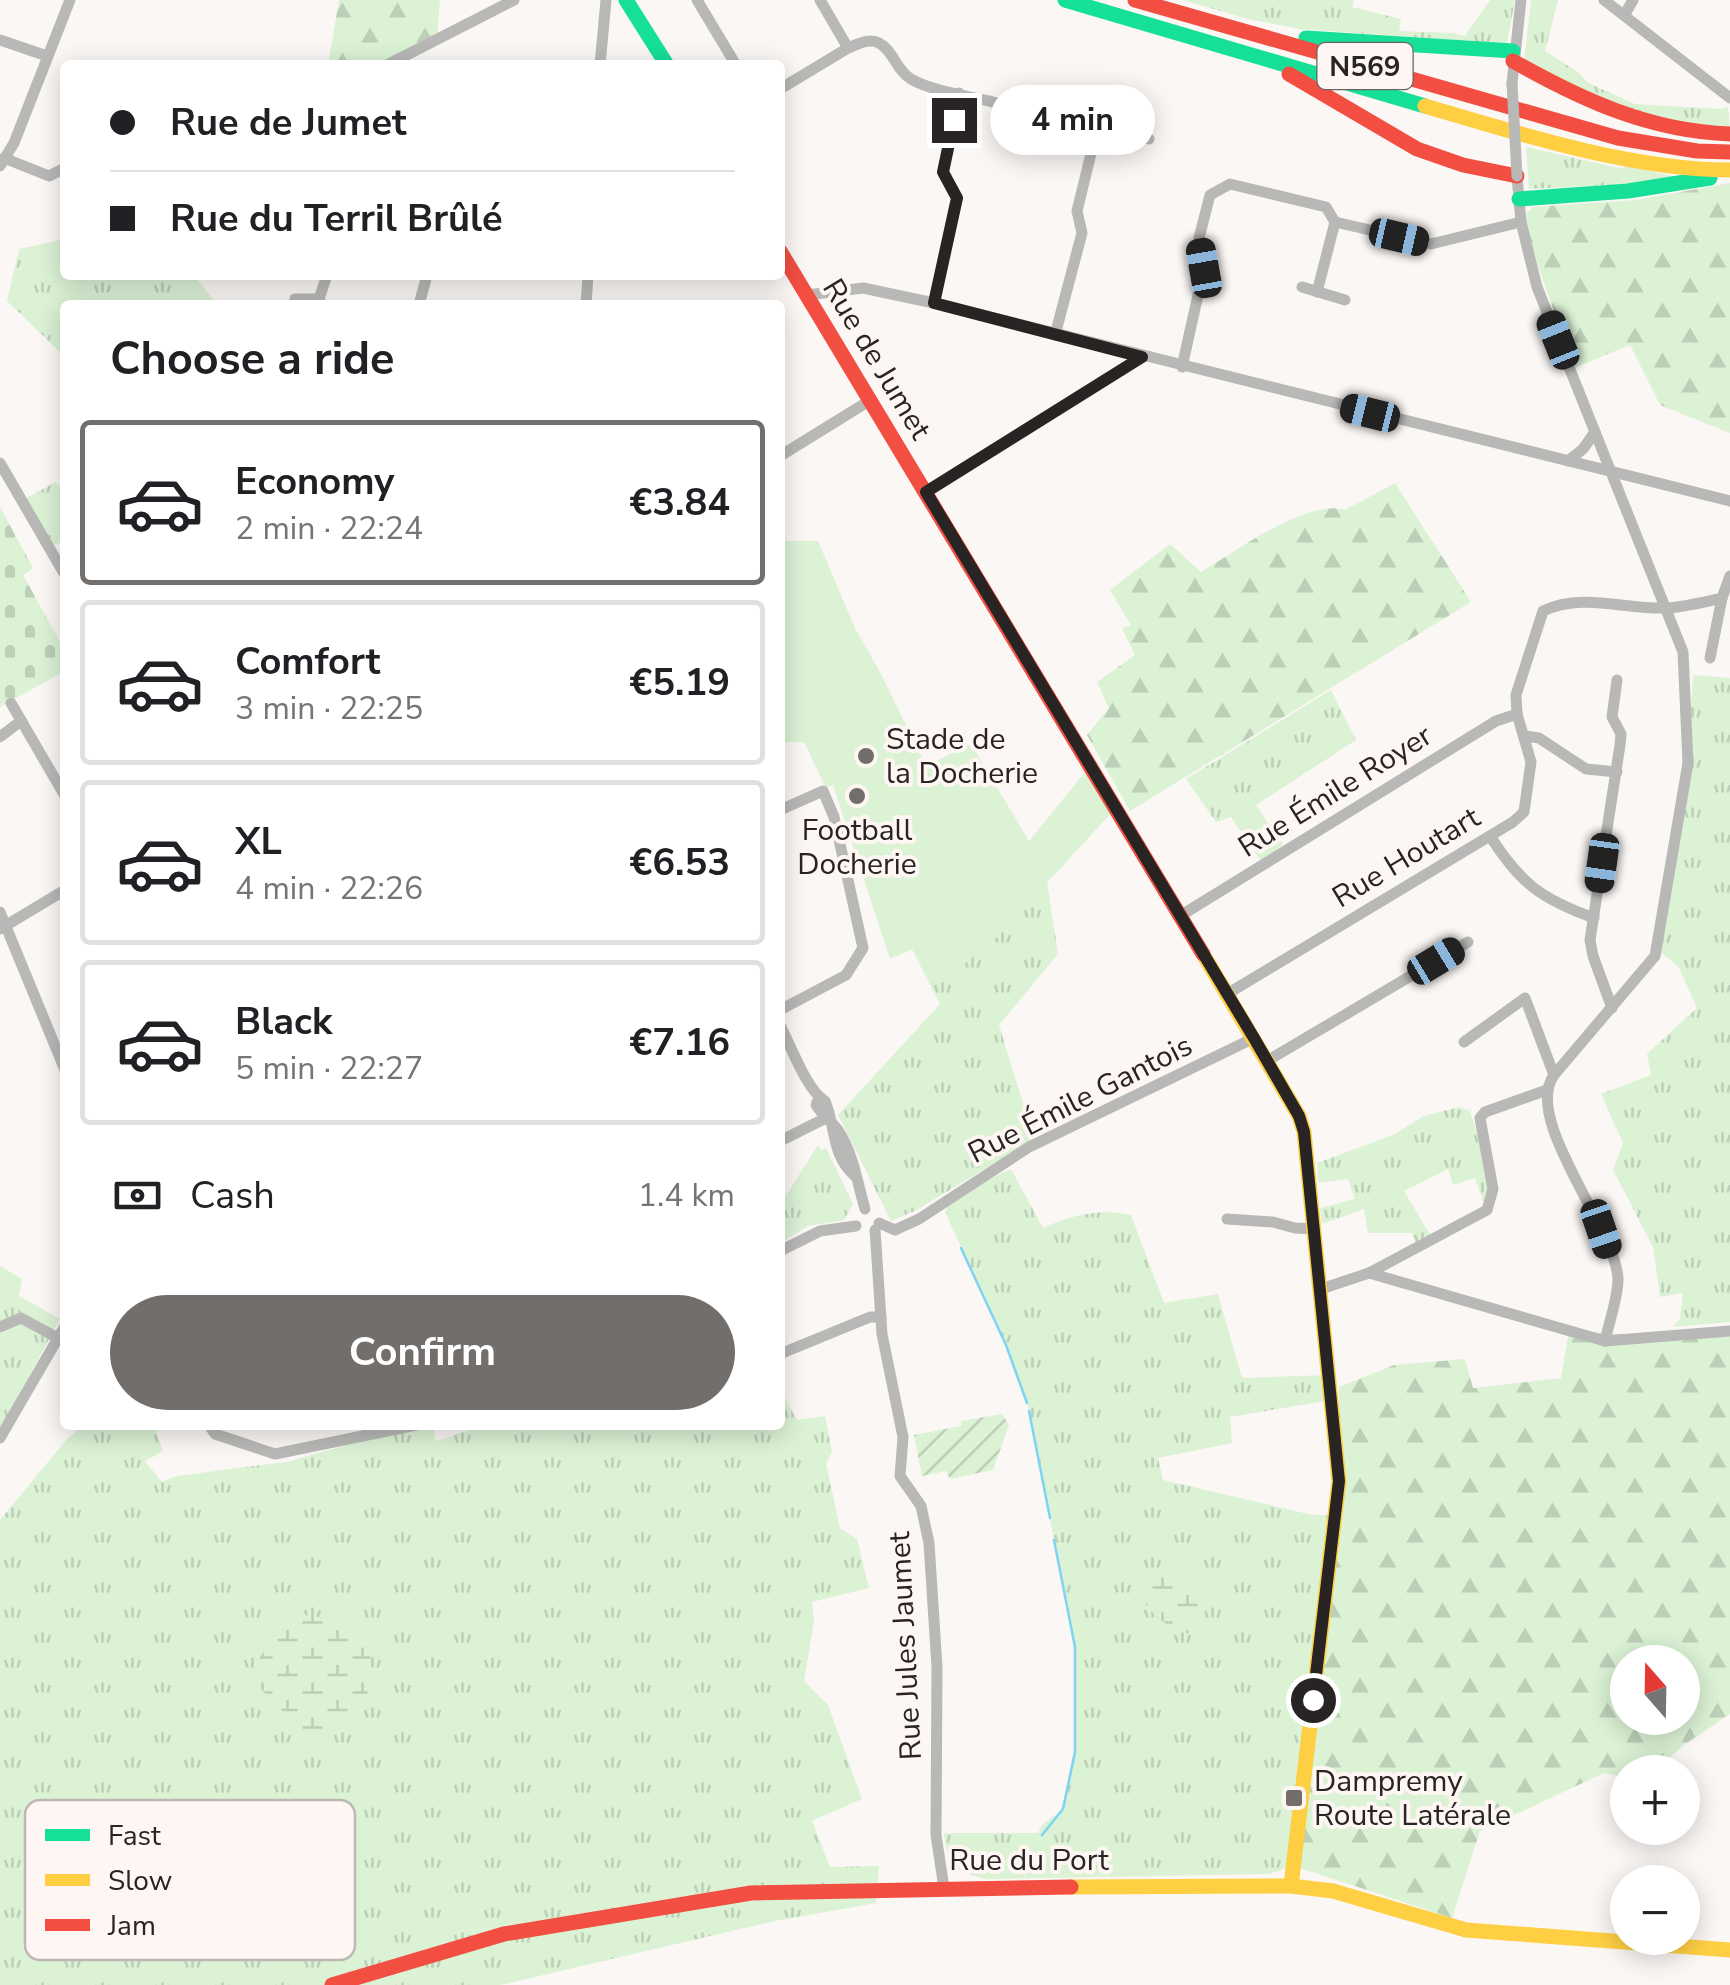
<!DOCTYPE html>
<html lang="en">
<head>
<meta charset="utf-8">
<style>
  body { margin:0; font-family:"Nunito Sans",sans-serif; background:#f2f2f2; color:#202124; height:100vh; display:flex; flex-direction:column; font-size:38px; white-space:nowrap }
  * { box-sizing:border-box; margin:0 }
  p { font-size:32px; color:#757577 }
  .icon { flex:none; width:55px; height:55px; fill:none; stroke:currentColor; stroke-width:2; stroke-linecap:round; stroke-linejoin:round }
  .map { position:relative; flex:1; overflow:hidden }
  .side { position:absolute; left:60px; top:300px; width:725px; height:1130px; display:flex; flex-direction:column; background:#fff; border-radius:10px; box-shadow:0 5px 25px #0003 }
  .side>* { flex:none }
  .banner { position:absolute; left:60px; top:60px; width:725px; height:220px; border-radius:10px; box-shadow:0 5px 25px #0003; display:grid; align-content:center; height:220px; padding:0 50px; background:#fff }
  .needle { width:65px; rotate:340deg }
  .tools { position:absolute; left:1610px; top:1645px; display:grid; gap:20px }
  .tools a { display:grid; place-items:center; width:90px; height:90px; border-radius:50%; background:#fff; box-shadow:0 5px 25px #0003; font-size:50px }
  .end { position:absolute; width:45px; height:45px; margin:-22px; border:12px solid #282423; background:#fff; box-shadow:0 0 0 5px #fff }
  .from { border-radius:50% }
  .bubble { position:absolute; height:70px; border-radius:35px; background:#fff; box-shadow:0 5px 25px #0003; font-size:32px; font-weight:700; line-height:70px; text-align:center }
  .car { position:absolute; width:30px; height:60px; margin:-30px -15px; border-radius:12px; box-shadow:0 0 8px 2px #0007; background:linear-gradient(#222 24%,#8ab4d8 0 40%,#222 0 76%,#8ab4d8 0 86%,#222 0) }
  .banner b { display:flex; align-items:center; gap:35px; height:95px; font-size:38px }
  .banner b+b { border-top:2px solid #e0e0e0 }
  .banner i { width:25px; height:25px; background:#202124 }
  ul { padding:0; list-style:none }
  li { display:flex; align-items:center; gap:30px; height:165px; margin:0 20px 15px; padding:0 30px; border:5px solid #e0e0e0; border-radius:10px }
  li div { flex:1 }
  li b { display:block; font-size:38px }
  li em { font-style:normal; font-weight:700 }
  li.current { border-color:#726e6c }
  li>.icon { width:90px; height:90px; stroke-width:1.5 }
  h2 { padding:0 50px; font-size:45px; line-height:120px }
  .pay { display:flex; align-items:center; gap:25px; height:110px; padding:0 50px; font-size:38px }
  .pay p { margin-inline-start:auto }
  .cta { display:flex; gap:20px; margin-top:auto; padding:20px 50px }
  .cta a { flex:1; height:115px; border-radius:60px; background:#726e6c; color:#fff; font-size:40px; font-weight:700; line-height:115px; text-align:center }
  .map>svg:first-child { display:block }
  .grass { fill:url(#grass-tufts) }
  .forest { fill:url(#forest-firs); fill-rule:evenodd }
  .wetland { fill:url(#wetland-marsh) }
  .cemetery { fill:url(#cemetery-stones) }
  .park { fill:#dbf2d5 }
  .garden { fill:url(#garden-furrows) }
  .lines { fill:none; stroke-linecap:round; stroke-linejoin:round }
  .stream { stroke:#7ed4f2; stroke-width:2.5 }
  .street { stroke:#b8b8b7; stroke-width:11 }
  .fast { stroke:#16e098; stroke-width:15 }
  .slow { stroke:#ffcf43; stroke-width:15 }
  .jam { stroke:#f24e42; stroke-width:15 }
  .street-bridge { stroke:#b8b8b7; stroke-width:11 }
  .route { stroke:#282423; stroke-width:12 }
  .poi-dot { fill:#726e6c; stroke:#fef6f2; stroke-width:4 }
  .labels { text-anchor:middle; stroke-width:8; stroke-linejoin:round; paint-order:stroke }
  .shield { fill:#fef6f2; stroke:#686361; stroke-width:2.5 }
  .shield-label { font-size:28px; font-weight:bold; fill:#282423 }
  .street-label { font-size:30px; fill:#282423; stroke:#fef6f2 }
  .poi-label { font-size:30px; fill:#282423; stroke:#fef6f2; text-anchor:start }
  .key { fill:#fef6f2; stroke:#beb7b4; stroke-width:2.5 }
  .key-label { font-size:28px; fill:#282423 }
</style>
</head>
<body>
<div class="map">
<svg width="1730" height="1985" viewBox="0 0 1730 1985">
  <defs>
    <pattern id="grass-tufts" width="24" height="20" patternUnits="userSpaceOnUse" patternTransform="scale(2.5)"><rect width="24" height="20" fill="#dbf2d5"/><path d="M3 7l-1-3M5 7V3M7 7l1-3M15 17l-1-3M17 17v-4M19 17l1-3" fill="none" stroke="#bccfb7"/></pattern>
    <pattern id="forest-firs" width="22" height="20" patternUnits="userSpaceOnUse" patternTransform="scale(2.5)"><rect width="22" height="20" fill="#dbf2d5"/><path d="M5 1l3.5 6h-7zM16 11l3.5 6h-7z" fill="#bccfb7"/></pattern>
    <pattern id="wetland-marsh" width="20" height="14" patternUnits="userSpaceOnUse" patternTransform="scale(2.5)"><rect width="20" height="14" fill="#dbf2d5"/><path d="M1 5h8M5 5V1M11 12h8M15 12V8" fill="none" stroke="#bccfb7"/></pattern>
    <pattern id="cemetery-stones" width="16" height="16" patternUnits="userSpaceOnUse" patternTransform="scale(2.5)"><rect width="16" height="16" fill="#dbf2d5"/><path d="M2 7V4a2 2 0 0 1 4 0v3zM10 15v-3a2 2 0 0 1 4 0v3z" fill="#bccfb7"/></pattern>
    <pattern id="garden-furrows" width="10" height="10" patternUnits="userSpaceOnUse" patternTransform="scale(2.5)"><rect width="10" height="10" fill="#dbf2d5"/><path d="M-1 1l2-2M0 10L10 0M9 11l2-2" fill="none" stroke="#bccfb7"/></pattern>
  </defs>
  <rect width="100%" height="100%" fill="#fbf7f5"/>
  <!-- grass -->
  <g class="grass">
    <path d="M 1183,0 L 1354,0 L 1352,7 L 1401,19 L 1399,31 L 1452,33 L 1465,36 L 1490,0 L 1515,0 L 1507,44 L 1300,29 L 1248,19 Z"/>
    <path d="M 1531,0 L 1558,0 L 1545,51 L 1579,73 L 1588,83 L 1635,104 L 1721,109 L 1728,106 L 1730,131 L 1658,123 L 1524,62 Z"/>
    <path d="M 1526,147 L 1619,168 L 1633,167 L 1693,181 L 1529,189 Z"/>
    <path d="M 65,239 L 65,275 L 194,275 L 217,305 L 65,305 L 65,357 L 7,301 L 19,249 Z"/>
    <path d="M 56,482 L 65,495 L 65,540 L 48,548 L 21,501 Z"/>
    <path d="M 1693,675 L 1730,678 L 1730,1322 L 1673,1327 L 1680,1318 L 1683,1293 L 1660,1297 L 1653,1247 L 1613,1170 L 1623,1143 L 1601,1094 L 1651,1075 L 1647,1054 L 1697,1008 L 1678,966 L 1660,952 L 1688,759 Z"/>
    <path d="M 1331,690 L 1356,740 L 1256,805 L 1283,845 L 1261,861 L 1231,817 L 1216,822 L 1186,779 Z"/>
    <path d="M 1047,882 L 1058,954 L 999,1025 L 1034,1139 L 915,1211 L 891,1221 L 838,1115 L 940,1004 L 928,981 C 979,962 1011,921 1047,882 Z"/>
    <path d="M 1459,1107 L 1470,1111 L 1491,1177 L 1485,1206 L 1475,1178 L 1453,1185 L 1448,1169 L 1404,1191 L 1434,1241 L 1416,1244 L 1412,1233 L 1368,1233 L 1364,1209 L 1322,1224 L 1320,1208 L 1355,1199 L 1348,1179 L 1318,1183 L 1317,1163 L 1395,1134 L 1424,1116 Z"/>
    <path d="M 818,1145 L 821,1150 L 826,1148 L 853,1204 L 844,1220 L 808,1226 L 780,1243 L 780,1205 Z"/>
    <path d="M 1011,1169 L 1043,1228 C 1072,1215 1100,1208 1131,1215 L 1164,1303 L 1218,1294 L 1242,1378 L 1329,1375 L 1331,1400 L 1230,1417 L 1232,1443 L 1158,1458 L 1163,1480 L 1308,1514 L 1335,1516 L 1287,1868 L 1269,1874 L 987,1879 C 959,1874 946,1864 944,1833 L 1038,1833 L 1042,1825 L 1063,1809 L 1075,1752 L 1075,1647 L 1027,1403 L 1006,1345 L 945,1212 L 952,1196 Z"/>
    <path d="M 0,1266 L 22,1279 L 19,1296 L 60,1319 L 0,1429 Z"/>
    <path d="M 784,1397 L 797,1420 L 825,1416 L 832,1452 L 826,1463 L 840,1528 L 857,1539 L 869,1588 L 812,1602 L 814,1621 L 804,1681 L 828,1705 L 862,1799 L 812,1821 L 830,1867 L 879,1866 L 876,1903 L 775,1921 L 500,1985 L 0,1985 L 0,1520 L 67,1439 L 84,1425 L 154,1425 L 163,1451 L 145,1461 L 162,1482 L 177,1476 L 286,1462 L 420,1425 L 433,1425 L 436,1441 L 485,1425 L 780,1425 L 780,1398 Z"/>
  </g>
  <!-- forest -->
  <g class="forest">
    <path d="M 339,0 L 440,0 L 437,39 L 383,65 L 328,65 Z"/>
    <path d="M 1730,183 L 1730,433 L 1660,405 L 1630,345 L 1574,368 L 1537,263 L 1524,216 L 1533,207 L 1636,200 Z"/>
    <path d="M 1395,483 L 1471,602 L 1130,811 L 1087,735 L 1109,708 L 1097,682 L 1135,655 L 1122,628 L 1131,625 L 1110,590 L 1170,544 L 1201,572 C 1235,552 1307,498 1345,510 Z"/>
    <path d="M 1569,1331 L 1664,1336 L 1730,1331 L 1730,1714 L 1684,1745 L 1653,1772 L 1628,1772 L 1627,1778 L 1604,1773 L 1480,1831 L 1452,1918 L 1300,1868 L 1337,1497 L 1339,1387 L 1394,1365 L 1465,1359 L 1473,1388 L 1561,1378 ZM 1628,1662 L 1682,1662 L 1682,1718 L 1628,1718 Z"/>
  </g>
  <!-- wetland -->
  <g class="wetland">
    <path d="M 1166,1567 L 1209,1595 L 1203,1621 L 1193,1634 C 1177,1634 1156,1618 1146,1605 L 1149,1586 Z"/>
    <path d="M 305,1615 C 320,1618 345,1618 357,1628 C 364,1633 366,1640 368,1647 C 386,1707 324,1778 282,1710 C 269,1689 261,1702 254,1667 C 267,1647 280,1620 305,1615 Z"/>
  </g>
  <!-- cemetery -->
  <path class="cemetery" d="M 0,507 L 33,568 L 23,575 L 65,651 L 65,671 L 0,707 Z"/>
  <!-- park -->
  <path class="park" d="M 780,541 L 818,541 L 855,628 L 881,674 L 926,766 L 971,744 L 1029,841 L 1090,766 L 1116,808 L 996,938 L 957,970 L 928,981 L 912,949 L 890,959 L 833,785 L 826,788 L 804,742 L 780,742 Z"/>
  <!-- garden -->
  <path class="garden" d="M 1002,1414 L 1009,1425 L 993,1470 L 950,1479 L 946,1471 L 922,1476 L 914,1435 L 961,1426 L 961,1421 Z"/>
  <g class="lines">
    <!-- stream -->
    <g class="stream">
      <path d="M 961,1248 L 1006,1345 L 1027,1403"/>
      <path d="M 1029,1411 L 1050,1518"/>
      <path d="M 1042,1835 L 1063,1809 L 1075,1752 L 1075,1647 L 1054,1540"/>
    </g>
    <!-- street -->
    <g class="street">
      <path d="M 697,0 L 736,65"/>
      <path d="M 1604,0 L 1730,98"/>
      <path d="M 1625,14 L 1633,0"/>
      <path d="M 0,40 L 47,56"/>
      <path d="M 848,48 C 858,44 868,38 879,43 C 893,50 896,70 911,79 C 931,91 973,97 997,103"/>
      <path d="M 387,65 L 514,0"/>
      <path d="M 600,65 L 606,0"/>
      <path d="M 1512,83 L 1521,0"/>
      <path d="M 780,89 L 848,48 L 820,0"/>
      <path d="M 1076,122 L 1149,139"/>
      <path d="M 4,158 L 49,176 L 65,168"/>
      <path d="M 0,166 L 14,143 L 70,0"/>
      <path d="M 1517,176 L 1521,222 L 1537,287 L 1683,652 L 1688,763 L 1655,956 L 1554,1075 C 1522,1120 1616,1228 1618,1279 C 1618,1298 1609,1322 1605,1341"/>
      <path d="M 1335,222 L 1431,244 L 1521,222"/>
      <path d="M 1302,287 L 1345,300"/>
      <path d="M 807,295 L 863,288 L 934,303 L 1730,501"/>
      <path d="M 934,303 L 957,198 L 943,172 L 959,93"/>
      <path d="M 294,305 L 295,299 L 319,299"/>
      <path d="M 322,305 L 319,299 L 327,275"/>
      <path d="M 419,305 L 427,275"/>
      <path d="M 586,305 L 588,275"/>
      <path d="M 1055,335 L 1082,233 L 1077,211 L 1097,129"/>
      <path d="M 1182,367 L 1204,268 L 1199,238 L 1210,195 L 1230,184 L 1326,207 L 1335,222 L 1317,292"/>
      <path d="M 780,456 L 869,401"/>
      <path d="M 1568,461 L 1583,449 L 1595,432"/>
      <path d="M 0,463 L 65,575"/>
      <path d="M 925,492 L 1142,357"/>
      <path d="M 1710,658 L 1722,598"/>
      <path d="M 11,703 L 65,796"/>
      <path d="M 1525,736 L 1539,738 L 1586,769 L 1617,772"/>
      <path d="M 0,737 L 21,721"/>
      <path d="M 780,810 L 823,791 L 834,817 L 863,948 L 846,975 L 780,1010"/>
      <path d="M 1490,836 C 1520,883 1541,899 1594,918"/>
      <path d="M 0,912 L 65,1070"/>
      <path d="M 1180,916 L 1496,721 L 1517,714"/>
      <path d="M 0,929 L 65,890"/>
      <path d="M 1227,994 L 1513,822 L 1524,812 L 1531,762 L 1517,714 L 1516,695 L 1543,611 C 1583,592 1626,610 1667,608 C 1685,607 1704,602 1722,598 L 1730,576"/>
      <path d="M 1612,1008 L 1593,956 L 1590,940 L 1620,745 L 1621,734 L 1612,717 L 1617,680"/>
      <path d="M 780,1025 C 790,1044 807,1091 825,1101 C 836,1127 831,1155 855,1176"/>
      <path d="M 1464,1042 L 1525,998 L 1554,1075"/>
      <path d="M 1267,1061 L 1468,942"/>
      <path d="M 819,1098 L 816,1105 C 822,1115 831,1121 838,1130 C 854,1155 857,1182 865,1209"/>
      <path d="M 780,1141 L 828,1117"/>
      <path d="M 1227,1219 L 1273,1222 L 1295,1228 L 1315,1229"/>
      <path d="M 879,1223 L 895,1230 L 919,1219 L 1029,1147 L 1254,1038"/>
      <path d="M 875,1230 L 882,1334 L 903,1437 L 900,1476 L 921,1506 L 929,1543 L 937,1667 L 936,1835 L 944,1888"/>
      <path d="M 780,1251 L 820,1231 L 856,1226"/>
      <path d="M 1369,1273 L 1487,1210 L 1493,1189 L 1480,1118 L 1485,1112 L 1547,1090"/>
      <path d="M 1321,1289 L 1369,1273 L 1605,1341 L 1730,1331"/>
      <path d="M 0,1327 L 21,1318 L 58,1338"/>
      <path d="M 780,1354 L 870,1317 L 881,1317"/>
      <path d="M 209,1425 L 215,1434 L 275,1454 L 416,1425"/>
      <path d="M 0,1438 L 65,1326"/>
    </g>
    <!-- fast -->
    <g class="fast">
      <path d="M 626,0 L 667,65"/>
      <path d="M 1065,0 L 1425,106"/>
      <path d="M 1306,38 L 1513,51"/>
      <path d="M 1519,199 L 1628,191 L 1710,178"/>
    </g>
    <!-- slow -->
    <g class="slow">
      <path d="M 1425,106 C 1520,134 1631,170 1730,170"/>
      <path d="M 1203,954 L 1299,1116 L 1304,1132 L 1339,1481 L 1291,1886"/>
      <path d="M 1071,1887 L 1291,1886 L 1333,1891 L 1466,1930 L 1730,1950"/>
    </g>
    <!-- jam -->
    <g class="jam">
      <path d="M 1135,0 L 1618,138 L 1697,151 L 1730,152"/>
      <path d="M 1513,61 C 1582,100 1649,131 1730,134"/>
      <path d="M 1289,74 L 1417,149 L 1463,165 L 1517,176"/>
      <path d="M 780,251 L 1203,954"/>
      <path d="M 332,1985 L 504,1934 L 751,1893 L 1071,1887"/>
    </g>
    <!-- street-bridge -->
    <path class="street-bridge" d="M 1512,83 L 1517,176"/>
  </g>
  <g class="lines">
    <!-- route -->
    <path class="route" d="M 954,120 L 943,172 L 957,198 L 934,303 L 1142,357 L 926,492 L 1254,1038 L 1299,1116 L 1304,1132 L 1339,1481 L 1313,1700"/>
  </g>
  <!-- markers -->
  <g class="poi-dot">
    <circle cx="866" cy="756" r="10"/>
    <circle cx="857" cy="796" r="10"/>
    <rect x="1284" y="1788" width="20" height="20" rx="5"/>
  </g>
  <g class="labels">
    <!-- shield labels -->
    <rect class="shield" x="1317.5" y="43" width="95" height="46" rx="8"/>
    <g class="shield-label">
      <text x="1365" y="76">N569</text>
    </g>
    <!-- street labels -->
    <g class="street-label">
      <text transform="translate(877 359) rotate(59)" y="10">Rue de Jumet</text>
      <text transform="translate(1335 791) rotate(-32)" y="10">Rue Émile Royer</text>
      <text transform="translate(1406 857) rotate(-31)" y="10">Rue Houtart</text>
      <text transform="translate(1080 1099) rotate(-27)" y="10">Rue Émile Gantois</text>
      <text transform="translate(905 1646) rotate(-93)" y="10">Rue Jules Jaumet</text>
      <text x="1029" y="1870">Rue du Port</text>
    </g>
    <!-- poi labels -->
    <g class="poi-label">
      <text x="886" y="749">Stade de<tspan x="886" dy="34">la Docherie</tspan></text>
      <text x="857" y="840" text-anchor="middle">Football<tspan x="857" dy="34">Docherie</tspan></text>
      <text x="1314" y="1791">Dampremy<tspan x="1314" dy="34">Route Latérale</tspan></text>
    </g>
  </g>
  <!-- legend -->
  <rect x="25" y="1800" width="330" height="160" rx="15" class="key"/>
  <rect x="45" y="1829" width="45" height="12" fill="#16e098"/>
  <rect x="45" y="1874" width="45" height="12" fill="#ffcf43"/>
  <rect x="45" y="1919" width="45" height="12" fill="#f24e42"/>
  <g class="key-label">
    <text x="108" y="1845">Fast</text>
    <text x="108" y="1890">Slow</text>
    <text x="108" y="1935">Jam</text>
  </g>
</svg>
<div class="tools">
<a><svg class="needle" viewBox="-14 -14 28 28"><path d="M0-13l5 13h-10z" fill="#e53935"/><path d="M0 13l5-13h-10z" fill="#757577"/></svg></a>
<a>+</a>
<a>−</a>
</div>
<i class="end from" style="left:1313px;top:1700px"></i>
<i class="end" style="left:954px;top:120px"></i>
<div class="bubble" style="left:990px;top:85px;width:165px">4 min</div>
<i class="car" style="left:1399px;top:237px;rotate:103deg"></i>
<i class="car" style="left:1204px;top:268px;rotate:350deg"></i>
<i class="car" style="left:1558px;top:340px;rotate:338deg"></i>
<i class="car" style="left:1370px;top:413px;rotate:284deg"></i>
<i class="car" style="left:1602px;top:863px;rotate:188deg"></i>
<i class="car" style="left:1436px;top:961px;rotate:59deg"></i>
<i class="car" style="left:1601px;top:1229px;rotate:161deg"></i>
<div class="banner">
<b><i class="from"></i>Rue de Jumet</b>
<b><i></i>Rue du Terril Brûlé</b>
</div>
<section class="side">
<h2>Choose a ride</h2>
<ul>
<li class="current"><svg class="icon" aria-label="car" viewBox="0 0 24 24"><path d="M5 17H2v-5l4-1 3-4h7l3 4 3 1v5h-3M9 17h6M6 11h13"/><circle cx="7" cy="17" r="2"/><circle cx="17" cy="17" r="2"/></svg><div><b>Economy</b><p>2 min · 22:24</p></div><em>€3.84</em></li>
<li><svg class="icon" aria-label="car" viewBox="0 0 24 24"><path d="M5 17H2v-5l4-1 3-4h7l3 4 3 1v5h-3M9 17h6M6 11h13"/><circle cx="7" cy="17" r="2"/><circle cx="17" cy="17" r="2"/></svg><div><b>Comfort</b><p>3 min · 22:25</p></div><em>€5.19</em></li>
<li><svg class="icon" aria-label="car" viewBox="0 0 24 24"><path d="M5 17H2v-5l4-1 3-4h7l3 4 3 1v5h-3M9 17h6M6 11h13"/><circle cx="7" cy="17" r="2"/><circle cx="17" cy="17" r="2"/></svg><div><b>XL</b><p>4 min · 22:26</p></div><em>€6.53</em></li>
<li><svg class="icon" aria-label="car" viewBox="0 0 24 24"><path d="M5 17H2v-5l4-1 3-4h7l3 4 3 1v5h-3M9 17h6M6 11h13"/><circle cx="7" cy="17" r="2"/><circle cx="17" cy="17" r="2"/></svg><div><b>Black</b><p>5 min · 22:27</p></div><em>€7.16</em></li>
</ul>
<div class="pay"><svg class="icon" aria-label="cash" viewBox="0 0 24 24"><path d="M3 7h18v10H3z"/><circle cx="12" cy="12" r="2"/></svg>Cash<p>1.4 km</p></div>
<div class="cta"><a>Confirm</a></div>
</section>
</div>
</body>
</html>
